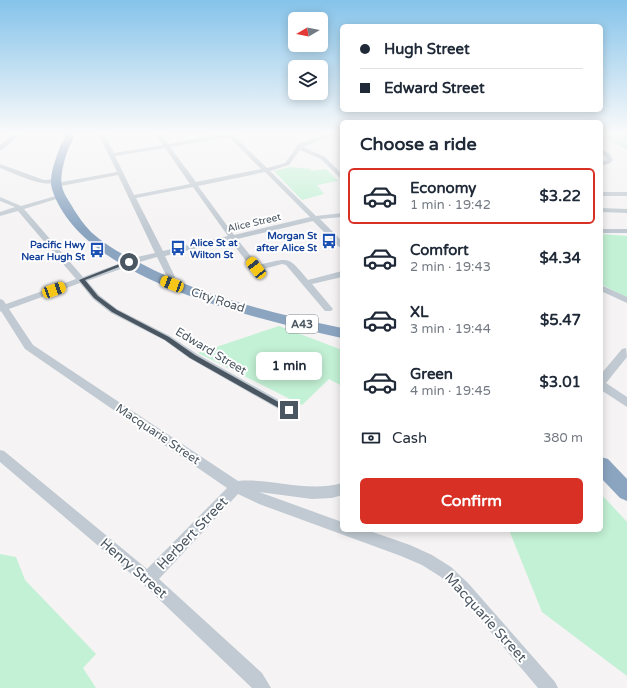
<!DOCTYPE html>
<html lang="en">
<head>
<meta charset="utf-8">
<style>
  body { margin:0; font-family:"Varela Round",sans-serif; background:#f6f6f7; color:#1f2937; height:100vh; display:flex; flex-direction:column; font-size:15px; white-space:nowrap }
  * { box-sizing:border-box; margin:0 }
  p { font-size:13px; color:#747a83 }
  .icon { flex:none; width:22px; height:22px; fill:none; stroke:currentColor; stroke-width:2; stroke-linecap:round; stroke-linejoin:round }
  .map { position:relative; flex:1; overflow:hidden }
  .panel { position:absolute; left:340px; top:120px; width:263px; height:412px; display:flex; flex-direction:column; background:#fff; border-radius:6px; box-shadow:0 2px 10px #0003 }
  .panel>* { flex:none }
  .banner { position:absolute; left:340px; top:24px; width:263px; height:88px; border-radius:6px; box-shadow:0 2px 10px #0003; display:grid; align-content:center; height:88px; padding:0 20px; background:#fff }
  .needle { width:26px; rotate:260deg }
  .buttons { position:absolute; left:288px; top:12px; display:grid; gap:8px }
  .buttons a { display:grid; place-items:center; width:40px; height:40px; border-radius:6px; background:#fff; box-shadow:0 2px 10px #0003; font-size:20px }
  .end { position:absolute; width:18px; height:18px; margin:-9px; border:5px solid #4a5661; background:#fff; box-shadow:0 0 0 2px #fff }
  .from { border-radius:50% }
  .bubble { position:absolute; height:28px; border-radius:6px; background:#fff; box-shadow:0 2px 10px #0003; font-size:13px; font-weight:700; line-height:28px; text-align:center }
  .car { position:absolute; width:12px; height:24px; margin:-12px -6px; border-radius:5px; box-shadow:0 0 3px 1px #0007; background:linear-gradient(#f5c518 24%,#345 0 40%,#f5c518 0 76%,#345 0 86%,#f5c518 0) }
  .banner b { display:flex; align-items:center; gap:14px; height:38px; font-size:15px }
  .banner b+b { border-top:1px solid #e0e1e3 }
  .banner i { width:10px; height:10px; background:#1f2937 }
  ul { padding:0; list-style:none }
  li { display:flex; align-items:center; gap:12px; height:56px; margin:0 8px 6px; padding:0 12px; border:2px solid transparent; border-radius:6px }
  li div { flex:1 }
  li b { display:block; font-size:15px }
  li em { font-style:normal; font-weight:700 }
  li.active { border-color:#d93025 }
  li>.icon { width:36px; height:36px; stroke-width:1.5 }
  h2 { padding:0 20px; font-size:18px; line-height:48px }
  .pay { display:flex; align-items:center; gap:10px; height:44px; padding:0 20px; font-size:15px }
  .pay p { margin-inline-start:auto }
  .button { display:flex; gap:8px; margin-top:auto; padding:8px 20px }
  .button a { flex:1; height:46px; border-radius:6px; background:#d93025; color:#fff; font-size:16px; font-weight:700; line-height:46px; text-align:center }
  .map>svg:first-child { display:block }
  .green { fill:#c3f1d5 }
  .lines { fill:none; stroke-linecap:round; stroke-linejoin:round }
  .minor { fill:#c1cad2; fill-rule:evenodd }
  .major { fill:#b3c2d1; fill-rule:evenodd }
  .highway { fill:#8ba5c1; fill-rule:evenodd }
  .route { fill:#4a5661 }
  .labels { text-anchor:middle; stroke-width:4; stroke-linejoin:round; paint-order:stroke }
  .far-street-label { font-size:10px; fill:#4a5661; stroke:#fff }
  .far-transit-label { font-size:10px; font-weight:bold; fill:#164399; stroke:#fff; text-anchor:end }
  .shield { fill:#fff; stroke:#808990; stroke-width:1 }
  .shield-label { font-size:11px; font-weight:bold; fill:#4a5661 }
  .street-label { font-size:12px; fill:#4a5661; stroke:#fff }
  .near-street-label { font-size:14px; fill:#4a5661; stroke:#fff }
</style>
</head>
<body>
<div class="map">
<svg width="627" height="688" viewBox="0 0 627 688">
  <rect width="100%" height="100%" fill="#f5f3f3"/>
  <!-- green -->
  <g class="green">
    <path d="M 601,133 L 627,133 L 627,150 L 612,142 L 601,138 Z"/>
    <path d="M 290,167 L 311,169 L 310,171 L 326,169 L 338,181 L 317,185 L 324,194 L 302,200 L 274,171 Z"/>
    <path d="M 601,234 L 627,236 L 627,298 L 601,284 Z"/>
    <path d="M 279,326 L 342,350 L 342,386 L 329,379 L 302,405 L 198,353 Z"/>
    <path d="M 601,494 L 627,522 L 627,676 L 542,612 L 509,530 L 601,530 Z"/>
    <path d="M 0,554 L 16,557 L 25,580 L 96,654 L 83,668 L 96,688 L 0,688 Z"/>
  </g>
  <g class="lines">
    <!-- minor -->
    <g class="minor">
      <path d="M 98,133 L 104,133 L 114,153 L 163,145 L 154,133 L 160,133 L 168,144 L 225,133 L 236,133 L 237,134 L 234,136 L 267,168 L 285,163 L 296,148 L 296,146 L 300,143 L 331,133 L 339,133 L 303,147 L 325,157 L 342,174 L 342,180 L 321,159 L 300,150 L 289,165 L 270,171 L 316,216 L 342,213 L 342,217 L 320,219 L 342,241 L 342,247 L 339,247 L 313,221 L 237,239 L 258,265 C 290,258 287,255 308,280 L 342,271 L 342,277 L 312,284 L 333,309 L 331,311 L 325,311 L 286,265 L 282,264 L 256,271 L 253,270 L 230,240 L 165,256 L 175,277 L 174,279 L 168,279 L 157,257 L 143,261 L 87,281 L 99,295 L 117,309 L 170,336 L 197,354 L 293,408 L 295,411 L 293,414 L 289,415 L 189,358 L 164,340 L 111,313 L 93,299 L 80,283 L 9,309 L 33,345 L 238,481 C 273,478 307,493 342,483 L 342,495 L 332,498 L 312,499 L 259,492 L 342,522 L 342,530 L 367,530 L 410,545 L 432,555 L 451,567 L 468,583 L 555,682 L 558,688 L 538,688 L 458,593 L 441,577 L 422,565 L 401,556 L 259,504 L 238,494 L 159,579 L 262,673 L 271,688 L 252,688 L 143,584 L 0,462 L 0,450 L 4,451 L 147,569 L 227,488 L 25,349 L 1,311 L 0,312 L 0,299 L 3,300 L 6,304 L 76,279 L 18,211 L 0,216 L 0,212 L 15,207 L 0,201 L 0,197 L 21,206 L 59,195 L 63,195 L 63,197 L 24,209 L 83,277 L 137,257 L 155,253 L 118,175 L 56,187 L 53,185 L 56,183 L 117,172 ZM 229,137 L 261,169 L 196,182 L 170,147 ZM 165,148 L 190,184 L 134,195 L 115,156 ZM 265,172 L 310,217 L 234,235 L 198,186 ZM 193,187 L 228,236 L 163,251 L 136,198 Z"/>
      <path d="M 601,149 L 610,154 L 613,160 L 610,163 L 601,166 L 601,162 L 607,160 L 605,156 L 601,153 Z"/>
      <path d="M 0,164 L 44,180 L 56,179 L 59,181 C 46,190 14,173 0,168 Z"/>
      <rect x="601" y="192" width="26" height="4"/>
      <path d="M 601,208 L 627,209 L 627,213 L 601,212 Z"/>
      <rect x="601" y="229" width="26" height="4"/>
      <path d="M 601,285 L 627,297 L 627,303 L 601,291 Z"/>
      <path d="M 626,348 L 627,357 L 606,383 L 627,397 L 627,407 L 601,390 L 601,374 L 622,349 Z"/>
    </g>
    <!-- major -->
    <path class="major" d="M 15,133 L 23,133 L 0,151 L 0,145 Z"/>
    <!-- highway -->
    <g class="highway">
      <path d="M 62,133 L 70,133 L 73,136 L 73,140 C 67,148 59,176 62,186 C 63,192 67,198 70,203 C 76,213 83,224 91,232 C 105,245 123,255 140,263 C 204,297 272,313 342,328 L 342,338 C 259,319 81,281 52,189 C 48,176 57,156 61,144 C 63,141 65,140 65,137 Z"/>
      <path d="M 601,457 L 608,459 L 627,479 L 627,501 L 620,498 L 601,478 Z"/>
    </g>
  </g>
  <!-- sky -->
  <linearGradient id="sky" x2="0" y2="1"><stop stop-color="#85c3ea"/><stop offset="0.58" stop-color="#fafafa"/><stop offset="1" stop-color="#fafafa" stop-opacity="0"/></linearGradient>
  <rect width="627" height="229" fill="url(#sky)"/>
  <!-- route -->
  <path class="route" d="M 127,261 L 132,262 L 85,280 L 98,296 L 117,310 L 169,337 L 195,355 L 291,409 L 291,412 L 286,412 L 190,358 L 165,340 L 112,312 L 94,298 L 79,280 Z"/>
  <!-- icons -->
  <defs>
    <symbol id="bus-bare" viewBox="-9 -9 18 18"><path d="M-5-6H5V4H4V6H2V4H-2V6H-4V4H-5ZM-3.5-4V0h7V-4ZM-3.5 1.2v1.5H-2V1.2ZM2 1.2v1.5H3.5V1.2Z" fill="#1a4fb4" stroke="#fff" stroke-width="2.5" paint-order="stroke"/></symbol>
  </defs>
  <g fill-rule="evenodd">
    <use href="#bus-bare" x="318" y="230" width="22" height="22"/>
    <use href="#bus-bare" x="167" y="237" width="22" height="22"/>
    <use href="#bus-bare" x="86" y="239" width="22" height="22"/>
  </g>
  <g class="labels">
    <!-- far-street labels -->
    <g class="far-street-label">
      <text transform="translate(254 222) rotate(-13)" y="4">Alice Street</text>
    </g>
    <!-- far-transit labels -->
    <g class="far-transit-label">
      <text x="317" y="239">Morgan St<tspan x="317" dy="12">after Alice St</tspan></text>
      <text x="190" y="246" text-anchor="start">Alice St at<tspan x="190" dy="12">Wilton St</tspan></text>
      <text x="85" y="248">Pacific Hwy<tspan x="85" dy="12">Near Hugh St</tspan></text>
    </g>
    <!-- shield labels -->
    <rect class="shield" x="286" y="315" width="32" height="18" rx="3"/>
    <g class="shield-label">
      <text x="302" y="328">A43</text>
    </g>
    <!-- street labels -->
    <g class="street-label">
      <text transform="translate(218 300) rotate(18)" y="4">City Road</text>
      <text transform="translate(211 351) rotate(31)" y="4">Edward Street</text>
      <text transform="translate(158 434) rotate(34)" y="4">Macquarie Street</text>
    </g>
    <!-- near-street labels -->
    <g class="near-street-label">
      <text transform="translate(192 533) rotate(-46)" y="5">Herbert Street</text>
      <text transform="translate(134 568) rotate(41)" y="5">Henry Street</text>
      <text transform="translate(486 617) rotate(48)" y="5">Macquarie Street</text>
    </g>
  </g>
</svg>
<div class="buttons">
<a><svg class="needle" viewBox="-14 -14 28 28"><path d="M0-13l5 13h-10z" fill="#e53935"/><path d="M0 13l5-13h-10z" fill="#747a83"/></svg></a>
<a><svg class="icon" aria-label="layers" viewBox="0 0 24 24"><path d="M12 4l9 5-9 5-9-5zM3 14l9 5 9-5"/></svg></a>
</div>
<i class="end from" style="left:129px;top:262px"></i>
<i class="end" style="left:289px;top:410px"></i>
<div class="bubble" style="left:256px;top:352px;width:66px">1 min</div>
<i class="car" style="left:256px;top:268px;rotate:322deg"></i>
<i class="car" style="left:172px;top:284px;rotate:291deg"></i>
<i class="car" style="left:54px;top:290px;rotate:70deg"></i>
<div class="banner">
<b><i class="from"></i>Hugh Street</b>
<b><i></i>Edward Street</b>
</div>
<section class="panel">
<h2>Choose a ride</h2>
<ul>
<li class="active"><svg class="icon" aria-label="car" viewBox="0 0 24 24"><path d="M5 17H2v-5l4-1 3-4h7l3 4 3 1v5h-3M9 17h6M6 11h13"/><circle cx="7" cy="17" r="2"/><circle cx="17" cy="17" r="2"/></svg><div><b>Economy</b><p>1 min · 19:42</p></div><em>$3.22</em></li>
<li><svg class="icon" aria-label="car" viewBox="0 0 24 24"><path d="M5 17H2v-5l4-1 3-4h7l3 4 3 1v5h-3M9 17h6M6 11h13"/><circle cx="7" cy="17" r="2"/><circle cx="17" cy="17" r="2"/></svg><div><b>Comfort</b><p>2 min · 19:43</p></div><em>$4.34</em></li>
<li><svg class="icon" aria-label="car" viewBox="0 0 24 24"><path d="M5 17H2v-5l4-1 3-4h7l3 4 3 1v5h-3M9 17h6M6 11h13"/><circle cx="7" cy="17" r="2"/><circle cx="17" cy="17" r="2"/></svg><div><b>XL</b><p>3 min · 19:44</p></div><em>$5.47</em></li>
<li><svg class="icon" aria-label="car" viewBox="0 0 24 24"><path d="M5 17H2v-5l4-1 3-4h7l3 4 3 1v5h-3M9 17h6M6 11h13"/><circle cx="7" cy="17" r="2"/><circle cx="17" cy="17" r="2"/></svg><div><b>Green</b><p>4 min · 19:45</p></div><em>$3.01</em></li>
</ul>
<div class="pay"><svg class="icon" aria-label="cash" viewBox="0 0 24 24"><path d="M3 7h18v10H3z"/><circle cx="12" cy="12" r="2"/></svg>Cash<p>380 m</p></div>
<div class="button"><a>Confirm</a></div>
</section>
</div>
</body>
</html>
